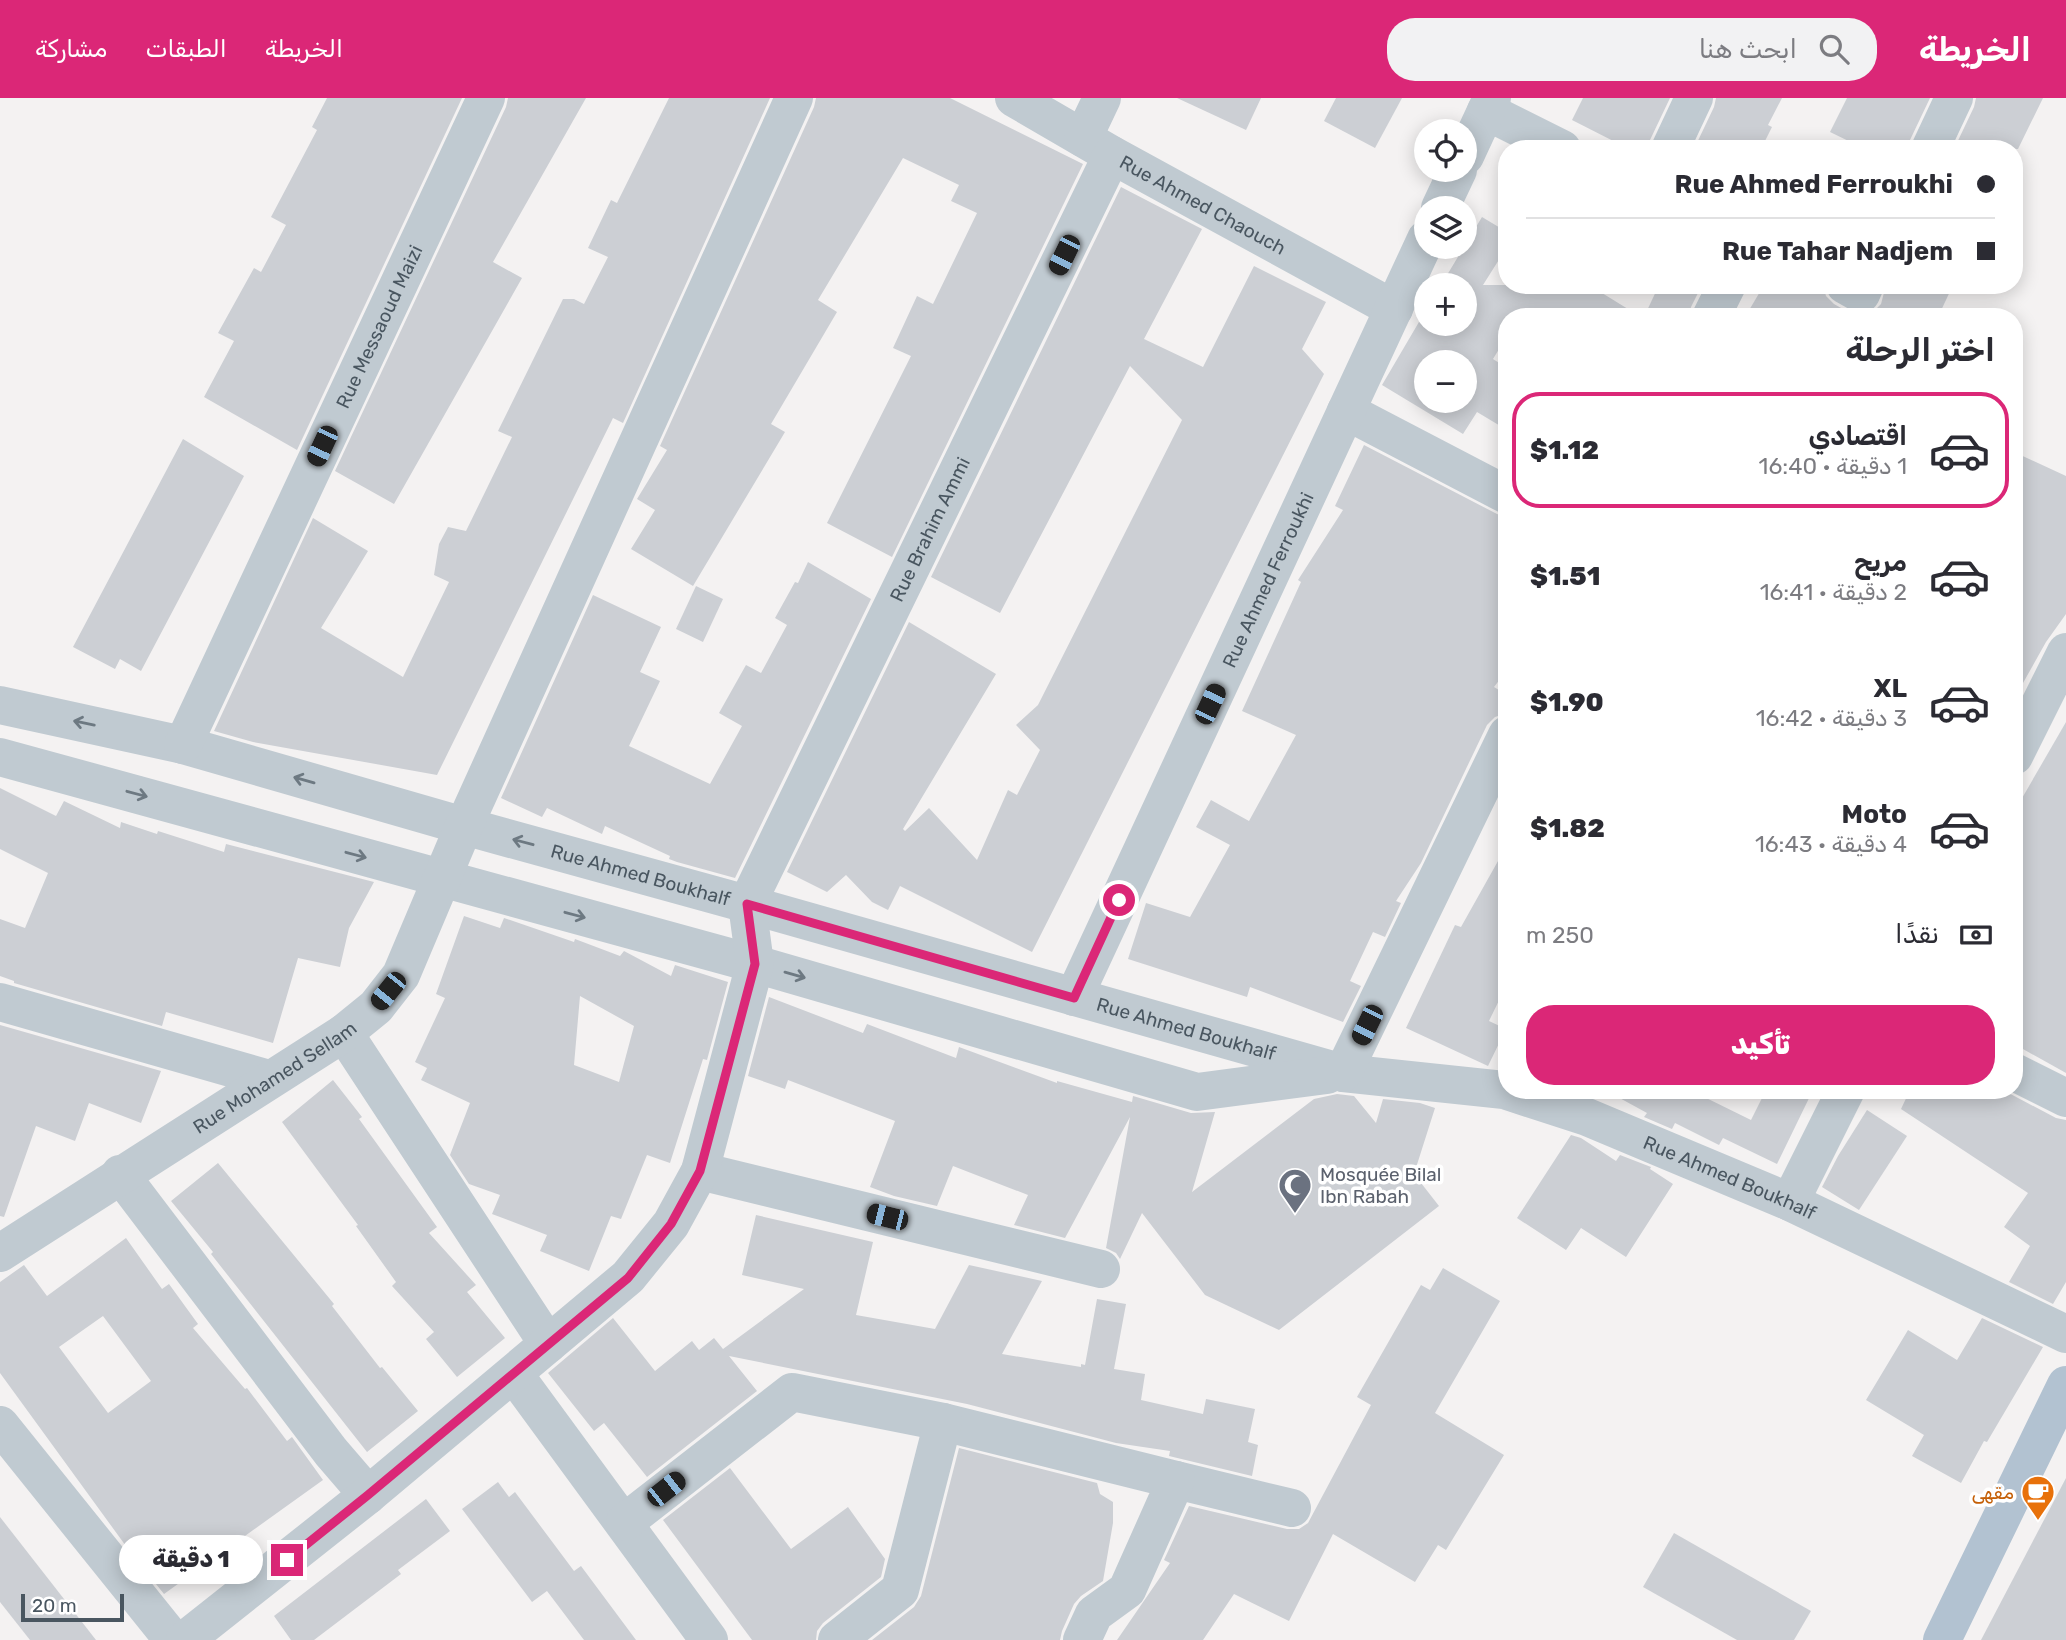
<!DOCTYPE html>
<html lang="ar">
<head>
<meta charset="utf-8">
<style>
  body { margin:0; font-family:Rubik,"Noto Naskh Arabic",sans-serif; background:#f2f2f3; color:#2b2b33; direction:rtl; height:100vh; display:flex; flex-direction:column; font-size:26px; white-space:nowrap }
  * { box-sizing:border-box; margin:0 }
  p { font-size:23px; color:#7c7c81 }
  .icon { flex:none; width:38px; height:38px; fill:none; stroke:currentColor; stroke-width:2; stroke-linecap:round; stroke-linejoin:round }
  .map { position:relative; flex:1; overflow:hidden; direction:ltr }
  .sheet { position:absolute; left:1498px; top:210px; width:525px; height:791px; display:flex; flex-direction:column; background:#fff; border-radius:28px; box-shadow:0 4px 18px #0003; direction:rtl }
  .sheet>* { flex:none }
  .guide { position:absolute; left:1498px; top:42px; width:525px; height:154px; border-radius:28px; box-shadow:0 4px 18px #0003; direction:rtl; display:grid; align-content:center; height:154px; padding:0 28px; background:#fff }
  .fabs { position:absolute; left:1414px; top:21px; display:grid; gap:14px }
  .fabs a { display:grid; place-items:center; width:63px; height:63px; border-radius:50%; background:#fff; box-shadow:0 4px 18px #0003; font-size:35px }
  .scale { position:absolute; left:21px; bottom:18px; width:103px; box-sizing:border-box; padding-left:7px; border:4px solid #495660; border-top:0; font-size:19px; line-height:24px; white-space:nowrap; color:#495660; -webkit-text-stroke:5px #fff; paint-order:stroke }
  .end { position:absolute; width:32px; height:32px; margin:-16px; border:9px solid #db2777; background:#fff; box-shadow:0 0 0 4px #fff }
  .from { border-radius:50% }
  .bubble { position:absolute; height:49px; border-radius:24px; background:#fff; box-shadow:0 4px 18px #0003; font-size:23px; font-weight:800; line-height:49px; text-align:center; direction:rtl }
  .car { position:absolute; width:21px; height:42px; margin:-21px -10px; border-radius:9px; box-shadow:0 0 5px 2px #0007; background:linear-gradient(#222 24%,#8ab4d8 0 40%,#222 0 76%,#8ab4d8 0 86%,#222 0) }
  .guide b { display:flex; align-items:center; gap:24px; height:66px; font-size:26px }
  .guide b+b { border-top:2px solid #e1e1e2 }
  .guide i { width:18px; height:18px; background:#2b2b33 }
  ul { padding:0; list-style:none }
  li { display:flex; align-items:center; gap:21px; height:116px; margin:0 14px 10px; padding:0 14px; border:4px solid transparent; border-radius:28px }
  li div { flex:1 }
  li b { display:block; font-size:26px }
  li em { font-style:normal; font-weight:800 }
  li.on { border-color:#db2777 }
  li>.icon { width:63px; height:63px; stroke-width:1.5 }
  h2 { padding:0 28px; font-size:32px; line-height:84px }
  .pay { display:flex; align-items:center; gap:18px; height:77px; padding:0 28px; font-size:26px }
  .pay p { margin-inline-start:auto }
  .primary-button { display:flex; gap:14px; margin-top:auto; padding:14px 28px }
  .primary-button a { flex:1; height:80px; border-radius:28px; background:#db2777; color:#fff; font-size:28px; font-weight:800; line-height:80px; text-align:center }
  header { display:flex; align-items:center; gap:42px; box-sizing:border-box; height:98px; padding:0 35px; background:#db2777; color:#fff }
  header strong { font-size:33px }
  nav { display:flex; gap:38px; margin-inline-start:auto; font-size:24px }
  .search { width:490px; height:63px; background:#f2f2f3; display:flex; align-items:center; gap:18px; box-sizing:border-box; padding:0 24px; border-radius:28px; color:#7c7c81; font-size:26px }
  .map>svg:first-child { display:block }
  .building { fill:#cccfd4; fill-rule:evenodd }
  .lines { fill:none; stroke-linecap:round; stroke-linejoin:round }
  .minor { stroke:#c0cad1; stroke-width:38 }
  .major { stroke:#b2c2d1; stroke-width:38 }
  .oneway { stroke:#6d7982 }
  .route { stroke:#db2777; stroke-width:9 }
  .labels { text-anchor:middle; stroke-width:7; stroke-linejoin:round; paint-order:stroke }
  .street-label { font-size:19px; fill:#495660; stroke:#fff }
  .worship-label { font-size:19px; fill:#5b616d; stroke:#fff; text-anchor:start }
  .food-label { font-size:19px; fill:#c56008; stroke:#fff; text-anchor:end }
</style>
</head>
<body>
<header>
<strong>الخريطة</strong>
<div class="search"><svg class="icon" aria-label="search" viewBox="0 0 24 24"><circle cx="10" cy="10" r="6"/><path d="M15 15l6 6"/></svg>ابحث هنا</div>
<nav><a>الخريطة</a><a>الطبقات</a><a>مشاركة</a></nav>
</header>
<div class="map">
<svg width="2066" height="1542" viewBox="0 0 2066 1542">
  <rect width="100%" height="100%" fill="#f4f2f2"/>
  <!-- building -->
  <g class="building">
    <path d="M 327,0 L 462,0 L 297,352 L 204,299 L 234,243 L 218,235 L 254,170 L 261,174 L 286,127 L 271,119 L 317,32 L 312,29 Z"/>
    <path d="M 508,0 L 586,0 L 493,164 L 522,180 L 394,406 L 335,373 L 506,9 Z"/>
    <path d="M 669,0 L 770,0 L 623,325 L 613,320 L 437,677 L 253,644 L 214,633 L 313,420 L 368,453 L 321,530 L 403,579 L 449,484 L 434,477 L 439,446 L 448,429 L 466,433 L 512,339 L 498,333 L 563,201 L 574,201 L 584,206 L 608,159 L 588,150 L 611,102 L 617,105 Z"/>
    <path d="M 816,0 L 950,0 L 1083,66 L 892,459 L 827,425 L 911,258 L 893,250 L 917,198 L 933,206 L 977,115 L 951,103 L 959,87 L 903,60 L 818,202 L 837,214 L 771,326 L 785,334 L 693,488 L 631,451 L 655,412 L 637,401 L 667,352 L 660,348 L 814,9 Z"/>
    <path d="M 1177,0 L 1261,0 L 1246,32 Z"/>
    <path d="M 1336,0 L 1402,0 L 1375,50 L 1324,23 Z"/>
    <path d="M 1583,0 L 1670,0 L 1650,42 L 1648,51 L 1629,51 L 1572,22 Z"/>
    <path d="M 1716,0 L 1782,0 L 1768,27 L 1772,29 L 1761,51 L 1694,51 L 1714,9 Z"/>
    <path d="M 1847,0 L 1930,0 L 1910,42 L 1908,51 L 1865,51 L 1830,34 Z"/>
    <path d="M 1976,0 L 2043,0 L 2018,51 L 1954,51 L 1974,9 Z"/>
    <path d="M 1121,89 L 1202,131 L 1144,241 L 1203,269 L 1254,168 L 1326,204 L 1302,251 L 1324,276 L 1032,854 L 900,788 L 888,812 L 872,804 L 846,777 L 827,794 L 787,774 L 909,524 L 996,576 L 903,731 L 905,733 L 929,710 L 977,762 L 1008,692 L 1017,697 L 1040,652 L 1016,627 L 1038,607 L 1182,322 L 1130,268 L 1000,515 L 931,479 Z"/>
    <path d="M 1482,119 L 1507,134 L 1507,149 L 1483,187 L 1589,187 L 1641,219 L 1507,219 L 1507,238 L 1493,261 L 1507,270 L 1507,332 L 1477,314 L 1463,336 L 1382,287 L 1426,212 L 1426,226 L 1465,226 L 1465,187 L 1441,187 ZM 1426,264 L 1465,264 L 1465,303 L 1426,303 Z"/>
    <path d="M 1659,187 L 1702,187 L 1691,209 L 1689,219 L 1644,219 Z"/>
    <path d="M 1764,187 L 1823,187 L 1826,198 L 1834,206 L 1850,215 L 1861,218 L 1873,214 L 1881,206 L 1886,187 L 1953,187 L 1938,219 L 1745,219 Z"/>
    <path d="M 183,341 L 244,378 L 141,573 L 120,561 L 115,571 L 73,549 Z"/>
    <path d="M 1364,347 L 1497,416 L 1507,419 L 1507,572 L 1494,589 L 1507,597 L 1507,615 L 1495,619 L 1487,627 L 1421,765 L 1396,803 L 1401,805 L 1385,839 L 1373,834 L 1350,883 L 1361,888 L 1343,924 L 1250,889 L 1247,899 L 1128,861 L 1146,805 L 1190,819 L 1230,747 L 1196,729 L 1211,702 L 1249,723 L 1296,637 L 1242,613 L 1301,484 L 1298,482 L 1343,412 L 1335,408 Z"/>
    <path d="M 2014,354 L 2066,378 L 2066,516 L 2046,544 L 2014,601 L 2014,419 L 2022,399 L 2014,395 Z"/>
    <path d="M 808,464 L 871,501 L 735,780 L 677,764 L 669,761 L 670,758 L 605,728 L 602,736 L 547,710 L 542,719 L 501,700 L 593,497 L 661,529 L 640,574 L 660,583 L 629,648 L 710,686 L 742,628 L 719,615 L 746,567 L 761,575 L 787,527 L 775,520 L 795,484 L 798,485 Z"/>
    <path d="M 696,488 L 723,501 L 703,544 L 676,531 Z"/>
    <path d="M 2066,624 L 2066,975 L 2014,946 L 2014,714 Z"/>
    <path d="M 0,690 L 56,718 L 64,703 L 120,730 L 121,724 L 157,736 L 158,733 L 224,754 L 226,746 L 374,784 L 349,830 L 340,869 L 298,860 L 273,945 L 166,914 L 162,928 L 14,885 L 14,883 L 0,878 L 0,821 L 25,830 L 48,775 L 0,751 Z"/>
    <path d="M 1507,747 L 1507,886 L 1489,923 L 1506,931 L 1488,968 L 1406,930 L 1455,827 L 1461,829 Z"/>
    <path d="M 464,818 L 500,830 L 504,820 L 574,844 L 575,841 L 620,858 L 624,853 L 671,878 L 675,867 L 728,884 L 707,962 L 703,961 L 670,1065 L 647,1057 L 621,1121 L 611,1118 L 589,1173 L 540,1153 L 547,1137 L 492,1116 L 500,1097 L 469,1086 L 450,1057 L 470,1005 L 421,982 L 427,970 L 415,964 L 445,900 L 436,896 ZM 580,898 L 634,928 L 619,984 L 574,967 Z"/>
    <path d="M 769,899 L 863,935 L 867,926 L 956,960 L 959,949 L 1057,985 L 1057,983 L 1132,1004 L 1133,998 L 1191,1015 L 1215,1014 L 1192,1094 L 1314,1001 L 1337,996 L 1354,998 L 1376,1025 L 1383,1001 L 1420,1005 L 1435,1010 L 1414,1076 L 1439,1108 L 1279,1232 L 1205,1197 L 1142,1115 L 1120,1161 L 1116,1155 L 1106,1150 L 1130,1019 L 1065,1140 L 1014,1127 L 1028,1097 L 953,1068 L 937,1108 L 894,1098 L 870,1089 L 895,1023 L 788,982 L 785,991 L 748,978 Z"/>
    <path d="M 0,927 L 161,973 L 141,1025 L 89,1005 L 75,1043 L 36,1028 L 4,1119 L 0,1118 Z"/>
    <path d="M 333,982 L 362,1019 L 359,1021 L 437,1129 L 429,1135 L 476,1187 L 467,1194 L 505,1240 L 457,1279 L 426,1241 L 434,1234 L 392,1188 L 396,1184 L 356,1128 L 358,1127 L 282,1024 Z"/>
    <path d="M 1605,992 L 1690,992 L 1751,1022 L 1766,992 L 1813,992 L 1777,1066 L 1723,1040 L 1719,1047 L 1675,1025 L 1672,1031 L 1644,1019 L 1647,1015 Z"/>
    <path d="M 1910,992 L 2003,992 L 2056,1020 L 2066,1022 L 2066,1184 L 2053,1206 L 2009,1184 L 2030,1148 L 2004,1129 L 2028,1095 L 1901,1011 Z"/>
    <path d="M 1867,1012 L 1907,1038 L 1859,1112 L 1822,1089 L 1838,1058 Z"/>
    <path d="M 1571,1037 L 1581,1040 L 1616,1063 L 1620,1057 L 1651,1069 L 1650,1071 L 1673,1086 L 1626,1159 L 1581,1130 L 1566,1152 L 1517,1120 Z"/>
    <path d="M 218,1065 L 334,1206 L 332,1208 L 380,1270 L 382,1269 L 418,1313 L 367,1354 L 211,1156 L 213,1154 L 171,1103 Z"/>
    <path d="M 756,1117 L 873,1144 L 856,1217 L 935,1231 L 969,1167 L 1042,1183 L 1002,1256 L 1081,1269 L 1081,1266 L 1085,1267 L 1097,1201 L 1126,1206 L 1114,1271 L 1145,1276 L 1141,1302 L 1203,1316 L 1206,1301 L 1255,1311 L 1248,1344 L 1258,1347 L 1252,1378 L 1169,1358 L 1170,1353 L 1116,1345 L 967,1306 L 729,1258 L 757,1293 L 647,1379 L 604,1325 L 594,1333 L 548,1275 L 613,1220 L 655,1273 L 692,1243 L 699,1252 L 714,1240 L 723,1251 L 804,1191 L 742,1177 Z"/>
    <path d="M 126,1140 L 162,1191 L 169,1186 L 198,1226 L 193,1230 L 245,1291 L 247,1290 L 287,1343 L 292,1339 L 323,1382 L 164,1496 L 131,1455 L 0,1275 L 0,1184 L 24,1167 L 47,1198 ZM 103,1218 L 151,1283 L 108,1315 L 59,1249 Z"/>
    <path d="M 1443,1170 L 1500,1203 L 1435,1315 L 1504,1357 L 1446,1452 L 1438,1447 L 1415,1484 L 1333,1436 L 1289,1523 L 1234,1496 L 1203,1542 L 1117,1542 L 1170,1465 L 1164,1462 L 1189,1408 L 1287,1431 L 1299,1431 L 1308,1425 L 1371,1307 L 1357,1299 L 1421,1187 L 1430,1192 Z"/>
    <path d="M 1982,1220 L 2043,1249 L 1987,1344 L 1984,1343 L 1961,1385 L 1912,1358 L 1924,1337 L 1866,1302 L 1908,1232 L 1957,1262 Z"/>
    <path d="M 959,1350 L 1097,1385 L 1100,1396 L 1113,1404 L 1113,1425 L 1103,1483 L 1081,1498 L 1074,1506 L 1062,1533 L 1060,1542 L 872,1542 L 914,1509 L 921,1498 Z"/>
    <path d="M 730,1370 L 791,1451 L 848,1409 L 885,1461 L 881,1479 L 823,1525 L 817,1533 L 816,1542 L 752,1542 L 663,1422 Z"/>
    <path d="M 2066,1380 L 2066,1542 L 1981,1542 Z"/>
    <path d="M 498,1384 L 509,1399 L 515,1394 L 574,1473 L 581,1468 L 636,1542 L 584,1542 L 547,1493 L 532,1504 L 462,1411 Z"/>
    <path d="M 426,1401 L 450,1433 L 398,1472 L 401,1476 L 314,1542 L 291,1542 L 274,1518 Z"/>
    <path d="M 0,1419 L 96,1542 L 30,1542 L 0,1504 Z"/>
    <path d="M 1674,1435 L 1811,1513 L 1794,1542 L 1737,1542 L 1643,1489 Z"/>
  </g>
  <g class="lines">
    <!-- minor -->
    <g class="minor">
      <path id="s1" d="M 1014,0 L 1112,57 L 1394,211"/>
      <path d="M 1486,13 L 1562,51"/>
      <path d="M 1083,40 L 1102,0"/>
      <path d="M 1670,51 L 1694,0"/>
      <path d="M 1930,51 L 1954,0"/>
      <path d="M 1465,58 L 1492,0"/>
      <path d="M 1440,110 L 1458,72"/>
      <path d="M 1845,187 L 1861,196 L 1865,187"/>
      <path d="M 1711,219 L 1727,187"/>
      <path d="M 1346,313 L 1507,397"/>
      <path id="s2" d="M 0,607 L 183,647 L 464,728 L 747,806 L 1343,975 L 1504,992 L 1587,1019 L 1790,1104 L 2066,1236"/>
      <path id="s3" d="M 183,647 L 486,0"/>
      <path d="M 2014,658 L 2066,554"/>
      <path d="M 0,659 L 755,866 L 1197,994 L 1327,977"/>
      <path id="s4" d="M 1074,899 L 1426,141"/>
      <path d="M 0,904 L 269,981"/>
      <path d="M 344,935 L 548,1246"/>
      <path d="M 2014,974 L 2066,1000"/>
      <path d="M 1343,975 L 1507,637"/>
      <path d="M 700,1073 L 1101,1171"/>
      <path d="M 120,1076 L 331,1354 L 368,1397"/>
      <path d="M 1790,1104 L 1846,992"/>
      <path id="s5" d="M 0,1155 L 344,935 L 376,909 L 401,877 L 464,728 L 794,0"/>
      <path d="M 514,1276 L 709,1542"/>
      <path d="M 0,1327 L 173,1542"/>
      <path d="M 1176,1382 L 1292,1410"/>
      <path d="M 625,1424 L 792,1294 L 943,1324 L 1176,1382 L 1127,1492 L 1094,1516 L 1082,1542"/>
      <path id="s6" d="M 185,1542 L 368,1397 L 628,1179 L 671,1126 L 700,1073 L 755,866 L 747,806 L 1112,57"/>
      <path d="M 837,1542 L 900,1492 L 943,1324"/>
    </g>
    <!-- major -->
    <path class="major" d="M 1942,1542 L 2066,1287"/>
  </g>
  <!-- one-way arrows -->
  <defs><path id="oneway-shaft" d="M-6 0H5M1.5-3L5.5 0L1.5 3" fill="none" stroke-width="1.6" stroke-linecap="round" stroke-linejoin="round" transform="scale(1.75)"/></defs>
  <g class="oneway">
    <use href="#oneway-shaft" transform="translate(84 625) rotate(-168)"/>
    <use href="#oneway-shaft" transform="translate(304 682) rotate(-164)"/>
    <use href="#oneway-shaft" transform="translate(137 696) rotate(15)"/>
    <use href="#oneway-shaft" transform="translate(523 744) rotate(-165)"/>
    <use href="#oneway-shaft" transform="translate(356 757) rotate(15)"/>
    <use href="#oneway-shaft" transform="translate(575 817) rotate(15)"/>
    <use href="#oneway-shaft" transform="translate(795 877) rotate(16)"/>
  </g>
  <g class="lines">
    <!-- route -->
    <path class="route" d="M 287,1462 L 368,1397 L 628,1180 L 671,1126 L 700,1073 L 755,866 L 747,806 L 1074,900 L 1119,802"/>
  </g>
  <!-- icons -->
  <defs>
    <symbol id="mosque-pin" viewBox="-11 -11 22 30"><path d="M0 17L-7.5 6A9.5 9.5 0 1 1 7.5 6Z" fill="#6b7280" stroke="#fff"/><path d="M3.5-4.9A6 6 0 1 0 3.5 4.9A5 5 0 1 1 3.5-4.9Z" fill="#fff"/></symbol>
    <symbol id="cafe-pin" viewBox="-11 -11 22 30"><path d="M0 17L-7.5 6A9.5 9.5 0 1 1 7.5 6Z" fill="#e8710a" stroke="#fff"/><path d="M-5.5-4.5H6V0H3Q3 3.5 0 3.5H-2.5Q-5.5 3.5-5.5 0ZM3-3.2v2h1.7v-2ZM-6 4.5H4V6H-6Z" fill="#fff"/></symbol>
  </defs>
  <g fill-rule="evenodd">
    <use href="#mosque-pin" x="1276" y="1068" width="38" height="52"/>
    <use href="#cafe-pin" x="2019" y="1375" width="38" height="52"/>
  </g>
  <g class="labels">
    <!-- street labels -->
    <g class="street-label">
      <text dy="7" stroke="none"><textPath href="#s1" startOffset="217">Rue Ahmed Chaouch</textPath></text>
      <text dy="7" stroke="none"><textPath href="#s3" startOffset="462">Rue Messaoud Maizi</textPath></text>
      <text dy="7" stroke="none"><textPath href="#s6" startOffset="1393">Rue Brahim Ammi</textPath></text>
      <text dy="7" stroke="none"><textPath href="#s4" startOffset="460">Rue Ahmed Ferroukhi</textPath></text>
      <text dy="7" stroke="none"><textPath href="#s2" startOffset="663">Rue Ahmed Boukhalf</textPath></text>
      <text dy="7" stroke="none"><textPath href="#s2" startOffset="1230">Rue Ahmed Boukhalf</textPath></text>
      <text dy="7" stroke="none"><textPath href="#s5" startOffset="326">Rue Mohamed Sellam</textPath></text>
      <text dy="7" stroke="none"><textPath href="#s2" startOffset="1797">Rue Ahmed Boukhalf</textPath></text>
    </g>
    <!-- worship labels -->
    <g class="worship-label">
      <text x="1320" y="1083">Mosquée Bilal<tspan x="1320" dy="22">Ibn Rabah</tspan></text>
    </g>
    <!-- food labels -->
    <g class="food-label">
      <text x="2014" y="1401">مقهى</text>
    </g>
  </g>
</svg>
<div class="fabs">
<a><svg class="icon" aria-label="locate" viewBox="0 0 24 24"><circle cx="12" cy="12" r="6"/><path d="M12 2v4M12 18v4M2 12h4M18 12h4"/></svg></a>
<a><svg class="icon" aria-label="layers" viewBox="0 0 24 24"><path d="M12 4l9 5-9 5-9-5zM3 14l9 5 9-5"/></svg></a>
<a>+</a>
<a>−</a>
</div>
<div class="scale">20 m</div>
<i class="end from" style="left:1119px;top:802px"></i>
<i class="end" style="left:287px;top:1462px"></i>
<div class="bubble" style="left:119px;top:1437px;width:144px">1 دقيقة</div>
<i class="car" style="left:1064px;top:157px;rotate:206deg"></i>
<i class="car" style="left:322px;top:348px;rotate:205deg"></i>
<i class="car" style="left:1210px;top:606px;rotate:25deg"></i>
<i class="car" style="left:388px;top:893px;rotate:219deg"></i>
<i class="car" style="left:1367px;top:927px;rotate:206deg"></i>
<i class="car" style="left:887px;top:1119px;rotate:284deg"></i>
<i class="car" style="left:666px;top:1391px;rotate:52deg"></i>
<div class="guide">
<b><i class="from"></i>Rue Ahmed Ferroukhi</b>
<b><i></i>Rue Tahar Nadjem</b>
</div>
<section class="sheet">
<h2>اختر الرحلة</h2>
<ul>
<li class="on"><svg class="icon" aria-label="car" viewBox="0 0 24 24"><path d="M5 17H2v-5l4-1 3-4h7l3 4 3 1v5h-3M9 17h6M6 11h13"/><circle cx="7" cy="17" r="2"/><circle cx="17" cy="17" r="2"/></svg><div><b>اقتصادي</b><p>1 دقيقة · 16:40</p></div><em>$1.12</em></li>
<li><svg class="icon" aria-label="car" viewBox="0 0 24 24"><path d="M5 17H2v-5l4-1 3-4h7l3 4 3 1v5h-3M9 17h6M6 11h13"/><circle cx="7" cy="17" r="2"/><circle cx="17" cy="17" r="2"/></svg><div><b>مريح</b><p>2 دقيقة · 16:41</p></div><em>$1.51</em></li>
<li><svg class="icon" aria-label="car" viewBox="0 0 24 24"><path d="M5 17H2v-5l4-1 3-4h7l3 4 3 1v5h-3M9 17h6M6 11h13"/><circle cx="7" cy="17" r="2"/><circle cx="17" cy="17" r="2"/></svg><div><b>XL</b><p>3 دقيقة · 16:42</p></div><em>$1.90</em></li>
<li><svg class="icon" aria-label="car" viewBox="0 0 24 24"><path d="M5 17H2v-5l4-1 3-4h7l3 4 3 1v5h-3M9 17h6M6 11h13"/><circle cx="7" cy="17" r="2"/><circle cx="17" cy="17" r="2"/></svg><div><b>Moto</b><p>4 دقيقة · 16:43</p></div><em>$1.82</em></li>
</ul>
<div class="pay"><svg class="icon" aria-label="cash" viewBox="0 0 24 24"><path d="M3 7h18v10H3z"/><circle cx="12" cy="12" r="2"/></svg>نقدًا<p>250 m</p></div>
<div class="primary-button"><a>تأكيد</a></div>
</section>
</div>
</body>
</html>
